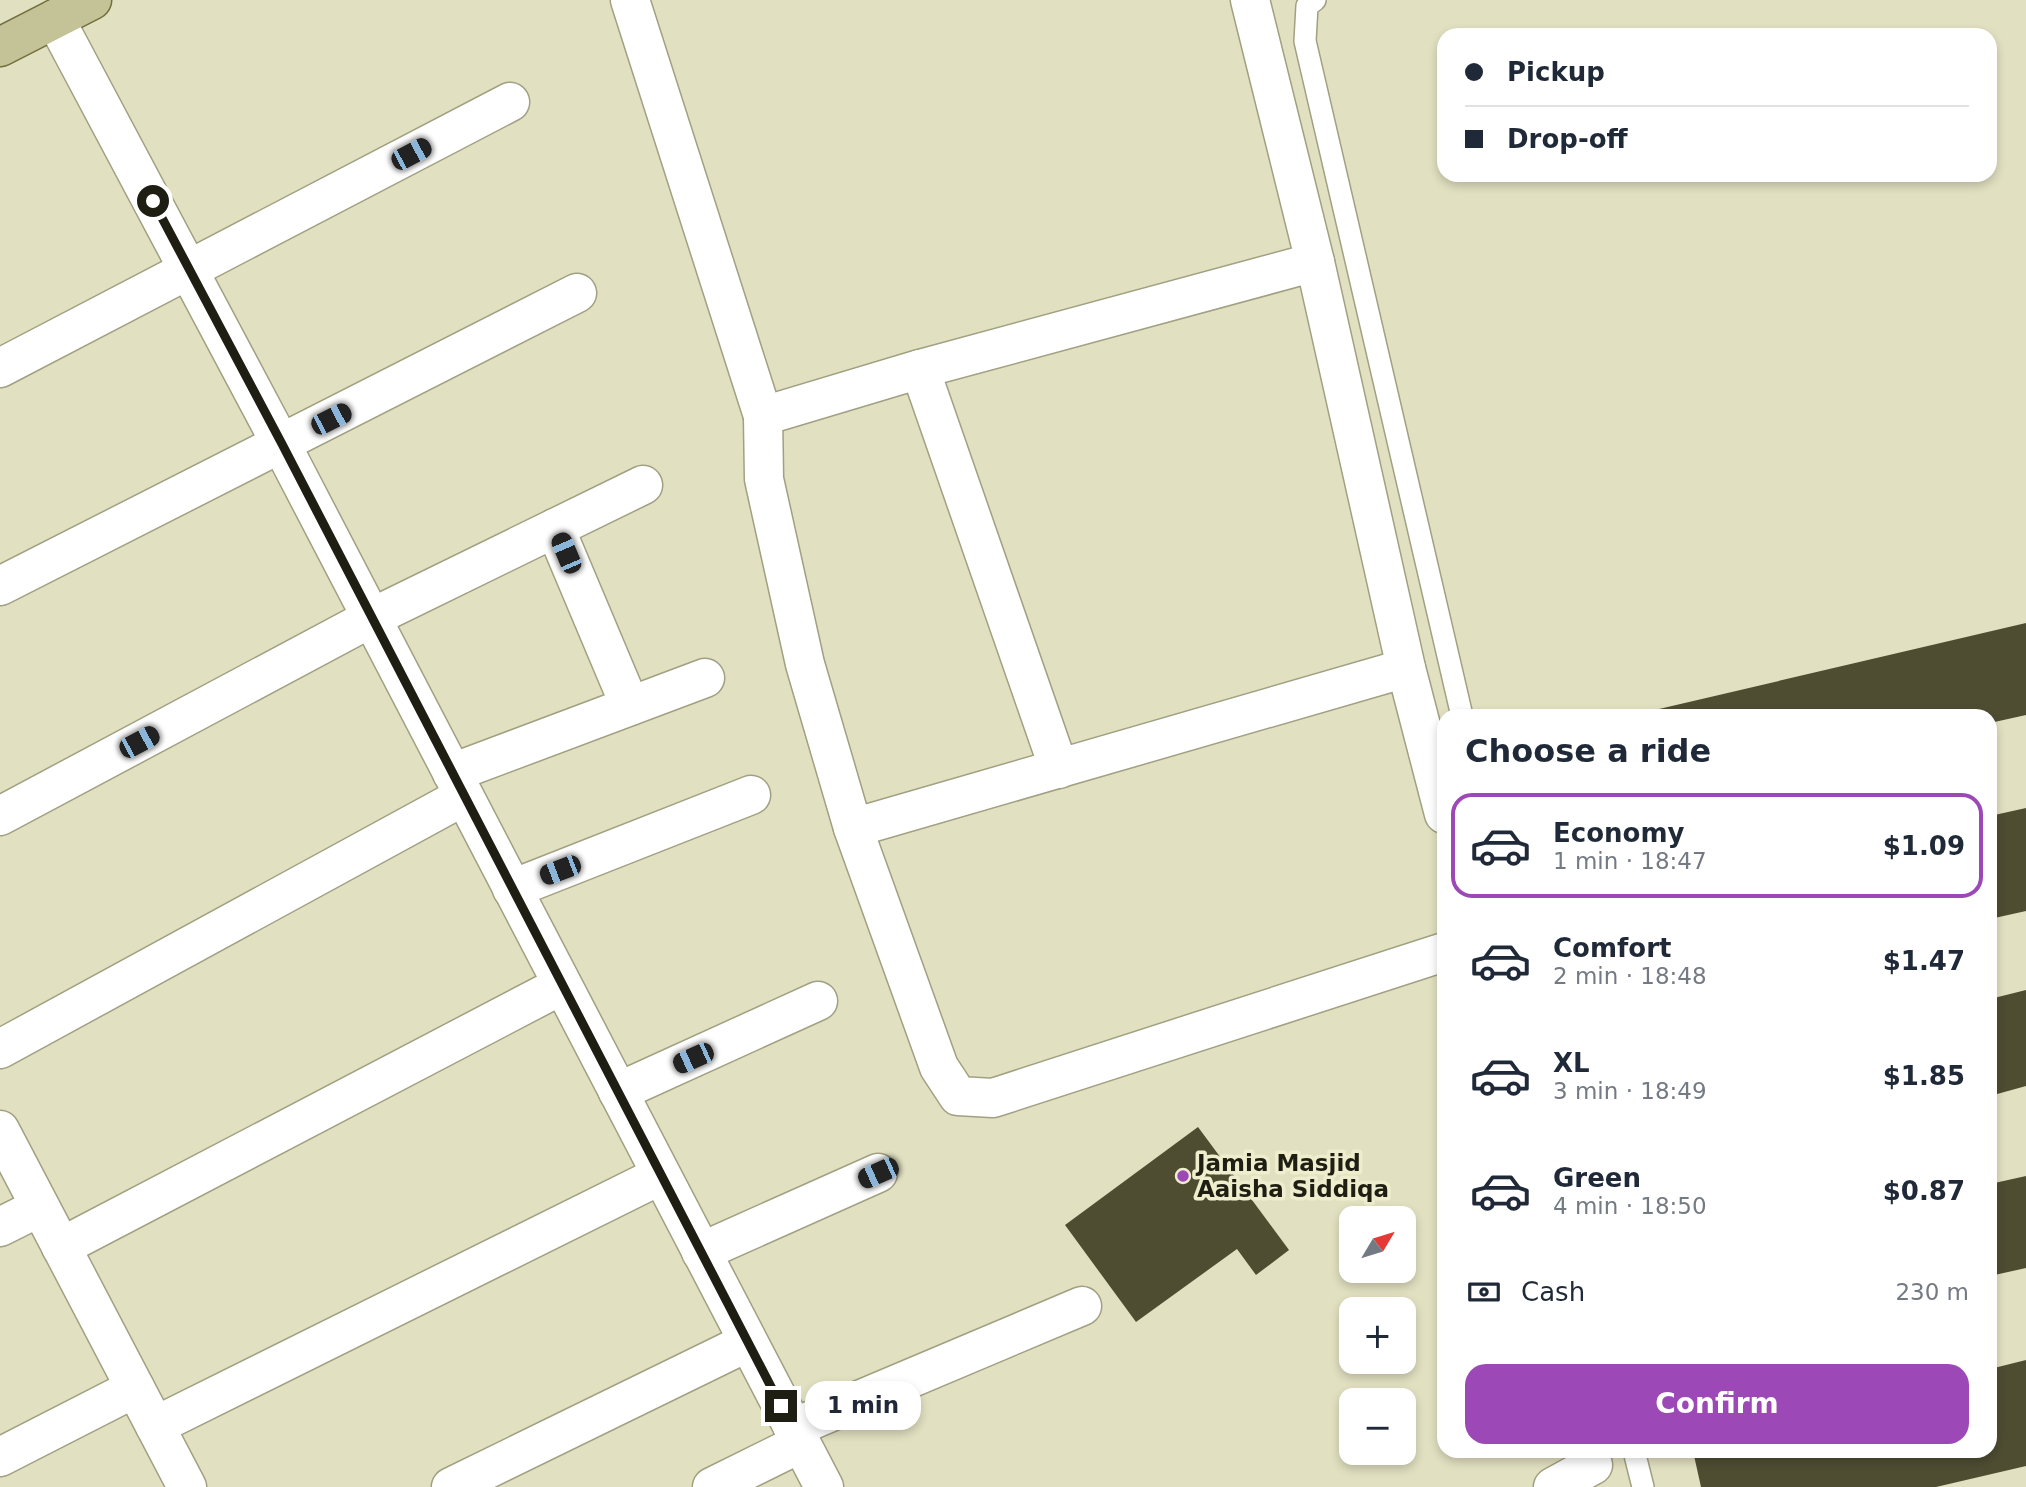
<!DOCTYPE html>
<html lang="en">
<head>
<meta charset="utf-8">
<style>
  body { margin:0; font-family:"DejaVu Sans",sans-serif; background:#f2f2f3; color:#1f2937; height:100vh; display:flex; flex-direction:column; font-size:26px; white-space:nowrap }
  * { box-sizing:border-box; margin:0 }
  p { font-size:23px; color:#747a83 }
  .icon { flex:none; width:38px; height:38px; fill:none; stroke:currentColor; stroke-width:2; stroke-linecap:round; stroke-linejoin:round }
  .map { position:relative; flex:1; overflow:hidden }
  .panel { position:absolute; left:1437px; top:709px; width:560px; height:749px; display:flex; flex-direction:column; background:#fff; border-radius:21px; box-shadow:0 4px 10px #0003 }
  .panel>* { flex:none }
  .top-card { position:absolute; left:1437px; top:28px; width:560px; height:154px; border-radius:21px; box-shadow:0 4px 10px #0003; display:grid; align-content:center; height:154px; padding:0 28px; background:#fff }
  .needle { width:46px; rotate:52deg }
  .controls { position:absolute; left:1339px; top:1206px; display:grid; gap:14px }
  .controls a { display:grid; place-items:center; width:77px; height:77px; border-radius:14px; background:#fff; box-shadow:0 4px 10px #0003; font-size:35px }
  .end { position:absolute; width:32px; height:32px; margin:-16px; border:9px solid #1f1e13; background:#fff; box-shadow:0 0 0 4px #fff }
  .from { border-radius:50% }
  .bubble { position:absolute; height:49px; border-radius:21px; background:#fff; box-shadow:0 4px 10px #0003; font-size:23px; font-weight:700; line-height:49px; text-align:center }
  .car { position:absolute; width:21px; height:42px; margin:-21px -10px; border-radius:9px; box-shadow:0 0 5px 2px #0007; background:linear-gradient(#222 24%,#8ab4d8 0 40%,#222 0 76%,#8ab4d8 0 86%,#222 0) }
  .top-card b { display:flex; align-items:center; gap:24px; height:66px; font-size:26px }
  .top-card b+b { border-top:2px solid #e0e1e3 }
  .top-card i { width:18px; height:18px; background:#1f2937 }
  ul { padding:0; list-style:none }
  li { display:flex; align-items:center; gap:21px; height:105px; margin:0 14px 10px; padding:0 14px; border:4px solid transparent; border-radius:21px }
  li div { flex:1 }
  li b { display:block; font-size:26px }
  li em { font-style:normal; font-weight:700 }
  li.on { border-color:#9c48b7 }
  li>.icon { width:63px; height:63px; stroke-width:1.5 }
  h2 { padding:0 28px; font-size:32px; line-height:84px }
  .pay { display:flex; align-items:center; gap:18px; height:77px; padding:0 28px; font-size:26px }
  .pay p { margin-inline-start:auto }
  .cta { display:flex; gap:14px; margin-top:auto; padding:14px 28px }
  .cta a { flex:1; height:80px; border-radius:21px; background:#9c48b7; color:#fff; font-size:28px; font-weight:700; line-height:80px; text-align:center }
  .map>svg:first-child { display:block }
  .building { fill:#4e4d32 }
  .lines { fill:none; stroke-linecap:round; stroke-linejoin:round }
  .service-casing { stroke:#a1a082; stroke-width:24 }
  .minor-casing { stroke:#a1a082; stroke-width:41 }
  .primary-casing { stroke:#716f3c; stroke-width:41 }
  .service { stroke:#fff; stroke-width:21 }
  .minor { stroke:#fff; stroke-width:38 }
  .primary { stroke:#c4c397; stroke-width:38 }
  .route { stroke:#1f1e13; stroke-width:9 }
  .poi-dot { fill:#9c48b7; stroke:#eeeece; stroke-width:2.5 }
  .labels { text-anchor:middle; stroke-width:7; stroke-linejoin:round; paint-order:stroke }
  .poi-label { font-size:23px; font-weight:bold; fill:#1f1e13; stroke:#eeeece; text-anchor:start }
</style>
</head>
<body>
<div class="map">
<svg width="2026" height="1487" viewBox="0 0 2026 1487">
  <rect width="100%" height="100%" fill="#e1e0c1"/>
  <!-- building -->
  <g class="building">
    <path d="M 2026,623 L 2026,715 L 1990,723 L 1990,716 L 1629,716 Z"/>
    <path d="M 2026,808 L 2026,911 L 1990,919 L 1990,816 Z"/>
    <path d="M 2026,990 L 2026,1086 L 1990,1096 L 1990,999 Z"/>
    <path d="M 1198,1127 L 1289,1250 L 1256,1275 L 1237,1249 L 1136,1322 L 1065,1225 Z"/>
    <path d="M 2026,1176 L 2026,1268 L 1990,1276 L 1990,1184 Z"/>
    <path d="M 2026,1360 L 2026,1466 L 1936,1487 L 1701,1487 L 1693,1451 L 1990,1451 L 1990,1369 Z"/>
  </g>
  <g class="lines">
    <defs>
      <g id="service">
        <path d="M 1315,0 L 1307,6 L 1305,41 L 1462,716"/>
        <path d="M 1634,1451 L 1643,1487"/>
      </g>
      <g id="minor">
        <path d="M 630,0 L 763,416 L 920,369 L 1315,262"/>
        <path d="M 1250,0 L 1315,262 L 1406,668 L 1444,814"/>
        <path d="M 55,19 L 281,444 L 824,1487"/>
        <path d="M 0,368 L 510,102"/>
        <path d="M 920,369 L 1059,769"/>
        <path d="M 763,416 L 764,479 L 805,664 L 853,828 L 939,1067 L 958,1096 L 993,1098 L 1444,952"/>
        <path d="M 555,528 L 630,706"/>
        <path d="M 0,586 L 577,293"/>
        <path d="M 452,773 L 705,678"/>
        <path d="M 0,816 L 371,618 L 643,485"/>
        <path d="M 853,828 L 1406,668"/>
        <path d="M 512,889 L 751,795"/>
        <path d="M 0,1049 L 464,796"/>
        <path d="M 618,1092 L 818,1001"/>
        <path d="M 0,1130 L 187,1487"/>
        <path d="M 0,1227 L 40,1207"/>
        <path d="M 61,1247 L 562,985"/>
        <path d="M 701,1252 L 878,1173"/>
        <path d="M 155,1426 L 661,1175"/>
        <path d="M 793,1428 L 1082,1306"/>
        <path d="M 0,1457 L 135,1388"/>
        <path d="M 451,1487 L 748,1342"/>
        <path d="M 712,1487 L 801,1443"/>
        <path d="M 1553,1487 L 1593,1465"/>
      </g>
      <path id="primary" d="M 0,47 L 92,0"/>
    </defs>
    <!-- service casing -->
    <use href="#service" class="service-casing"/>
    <!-- minor casing -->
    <use href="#minor" class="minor-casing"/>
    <!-- primary casing -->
    <use href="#primary" class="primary-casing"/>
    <!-- service -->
    <use href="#service" class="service"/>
    <!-- minor -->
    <use href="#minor" class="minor"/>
    <!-- primary -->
    <use href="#primary" class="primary"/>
  </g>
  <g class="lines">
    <!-- route -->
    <path class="route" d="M 153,201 L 282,444 L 781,1406"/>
  </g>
  <!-- markers -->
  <circle class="poi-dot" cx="1183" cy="1176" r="7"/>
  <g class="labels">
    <!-- poi labels -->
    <g class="poi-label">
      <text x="1197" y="1171">Jamia Masjid<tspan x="1197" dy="26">Aaisha Siddiqa</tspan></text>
    </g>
  </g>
</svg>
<div class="controls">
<a><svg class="needle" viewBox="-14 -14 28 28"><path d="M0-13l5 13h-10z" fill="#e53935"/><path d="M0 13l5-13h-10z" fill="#747a83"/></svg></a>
<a>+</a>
<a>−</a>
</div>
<i class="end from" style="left:153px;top:201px"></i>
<i class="end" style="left:781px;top:1406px"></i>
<div class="bubble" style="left:805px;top:1381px;width:116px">1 min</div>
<i class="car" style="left:411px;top:154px;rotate:62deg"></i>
<i class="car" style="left:331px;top:419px;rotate:63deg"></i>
<i class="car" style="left:566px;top:553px;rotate:337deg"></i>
<i class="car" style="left:139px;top:742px;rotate:62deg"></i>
<i class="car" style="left:560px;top:870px;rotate:249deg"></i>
<i class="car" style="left:693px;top:1058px;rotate:246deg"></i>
<i class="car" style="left:878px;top:1173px;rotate:246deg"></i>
<div class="top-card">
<b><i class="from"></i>Pickup</b>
<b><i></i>Drop-off</b>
</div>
<section class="panel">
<h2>Choose a ride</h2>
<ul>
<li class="on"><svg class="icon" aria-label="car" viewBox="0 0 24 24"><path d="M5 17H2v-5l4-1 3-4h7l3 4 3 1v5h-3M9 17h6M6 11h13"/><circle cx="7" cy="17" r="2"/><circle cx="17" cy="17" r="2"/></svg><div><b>Economy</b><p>1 min · 18:47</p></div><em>$1.09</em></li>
<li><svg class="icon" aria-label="car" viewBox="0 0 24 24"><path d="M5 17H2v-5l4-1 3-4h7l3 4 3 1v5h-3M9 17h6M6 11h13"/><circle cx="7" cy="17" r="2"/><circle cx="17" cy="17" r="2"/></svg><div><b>Comfort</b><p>2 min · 18:48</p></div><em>$1.47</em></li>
<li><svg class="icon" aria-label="car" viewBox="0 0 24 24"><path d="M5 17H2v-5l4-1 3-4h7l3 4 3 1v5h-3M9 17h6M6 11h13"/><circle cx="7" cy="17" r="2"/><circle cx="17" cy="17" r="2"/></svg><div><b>XL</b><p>3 min · 18:49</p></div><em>$1.85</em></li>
<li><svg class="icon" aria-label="car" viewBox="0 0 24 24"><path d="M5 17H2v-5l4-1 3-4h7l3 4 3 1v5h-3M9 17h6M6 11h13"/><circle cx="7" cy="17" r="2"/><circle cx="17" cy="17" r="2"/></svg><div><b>Green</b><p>4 min · 18:50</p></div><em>$0.87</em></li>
</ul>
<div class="pay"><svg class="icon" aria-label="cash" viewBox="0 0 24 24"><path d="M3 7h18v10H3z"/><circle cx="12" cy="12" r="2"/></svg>Cash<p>230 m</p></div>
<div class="cta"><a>Confirm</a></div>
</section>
</div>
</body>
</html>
